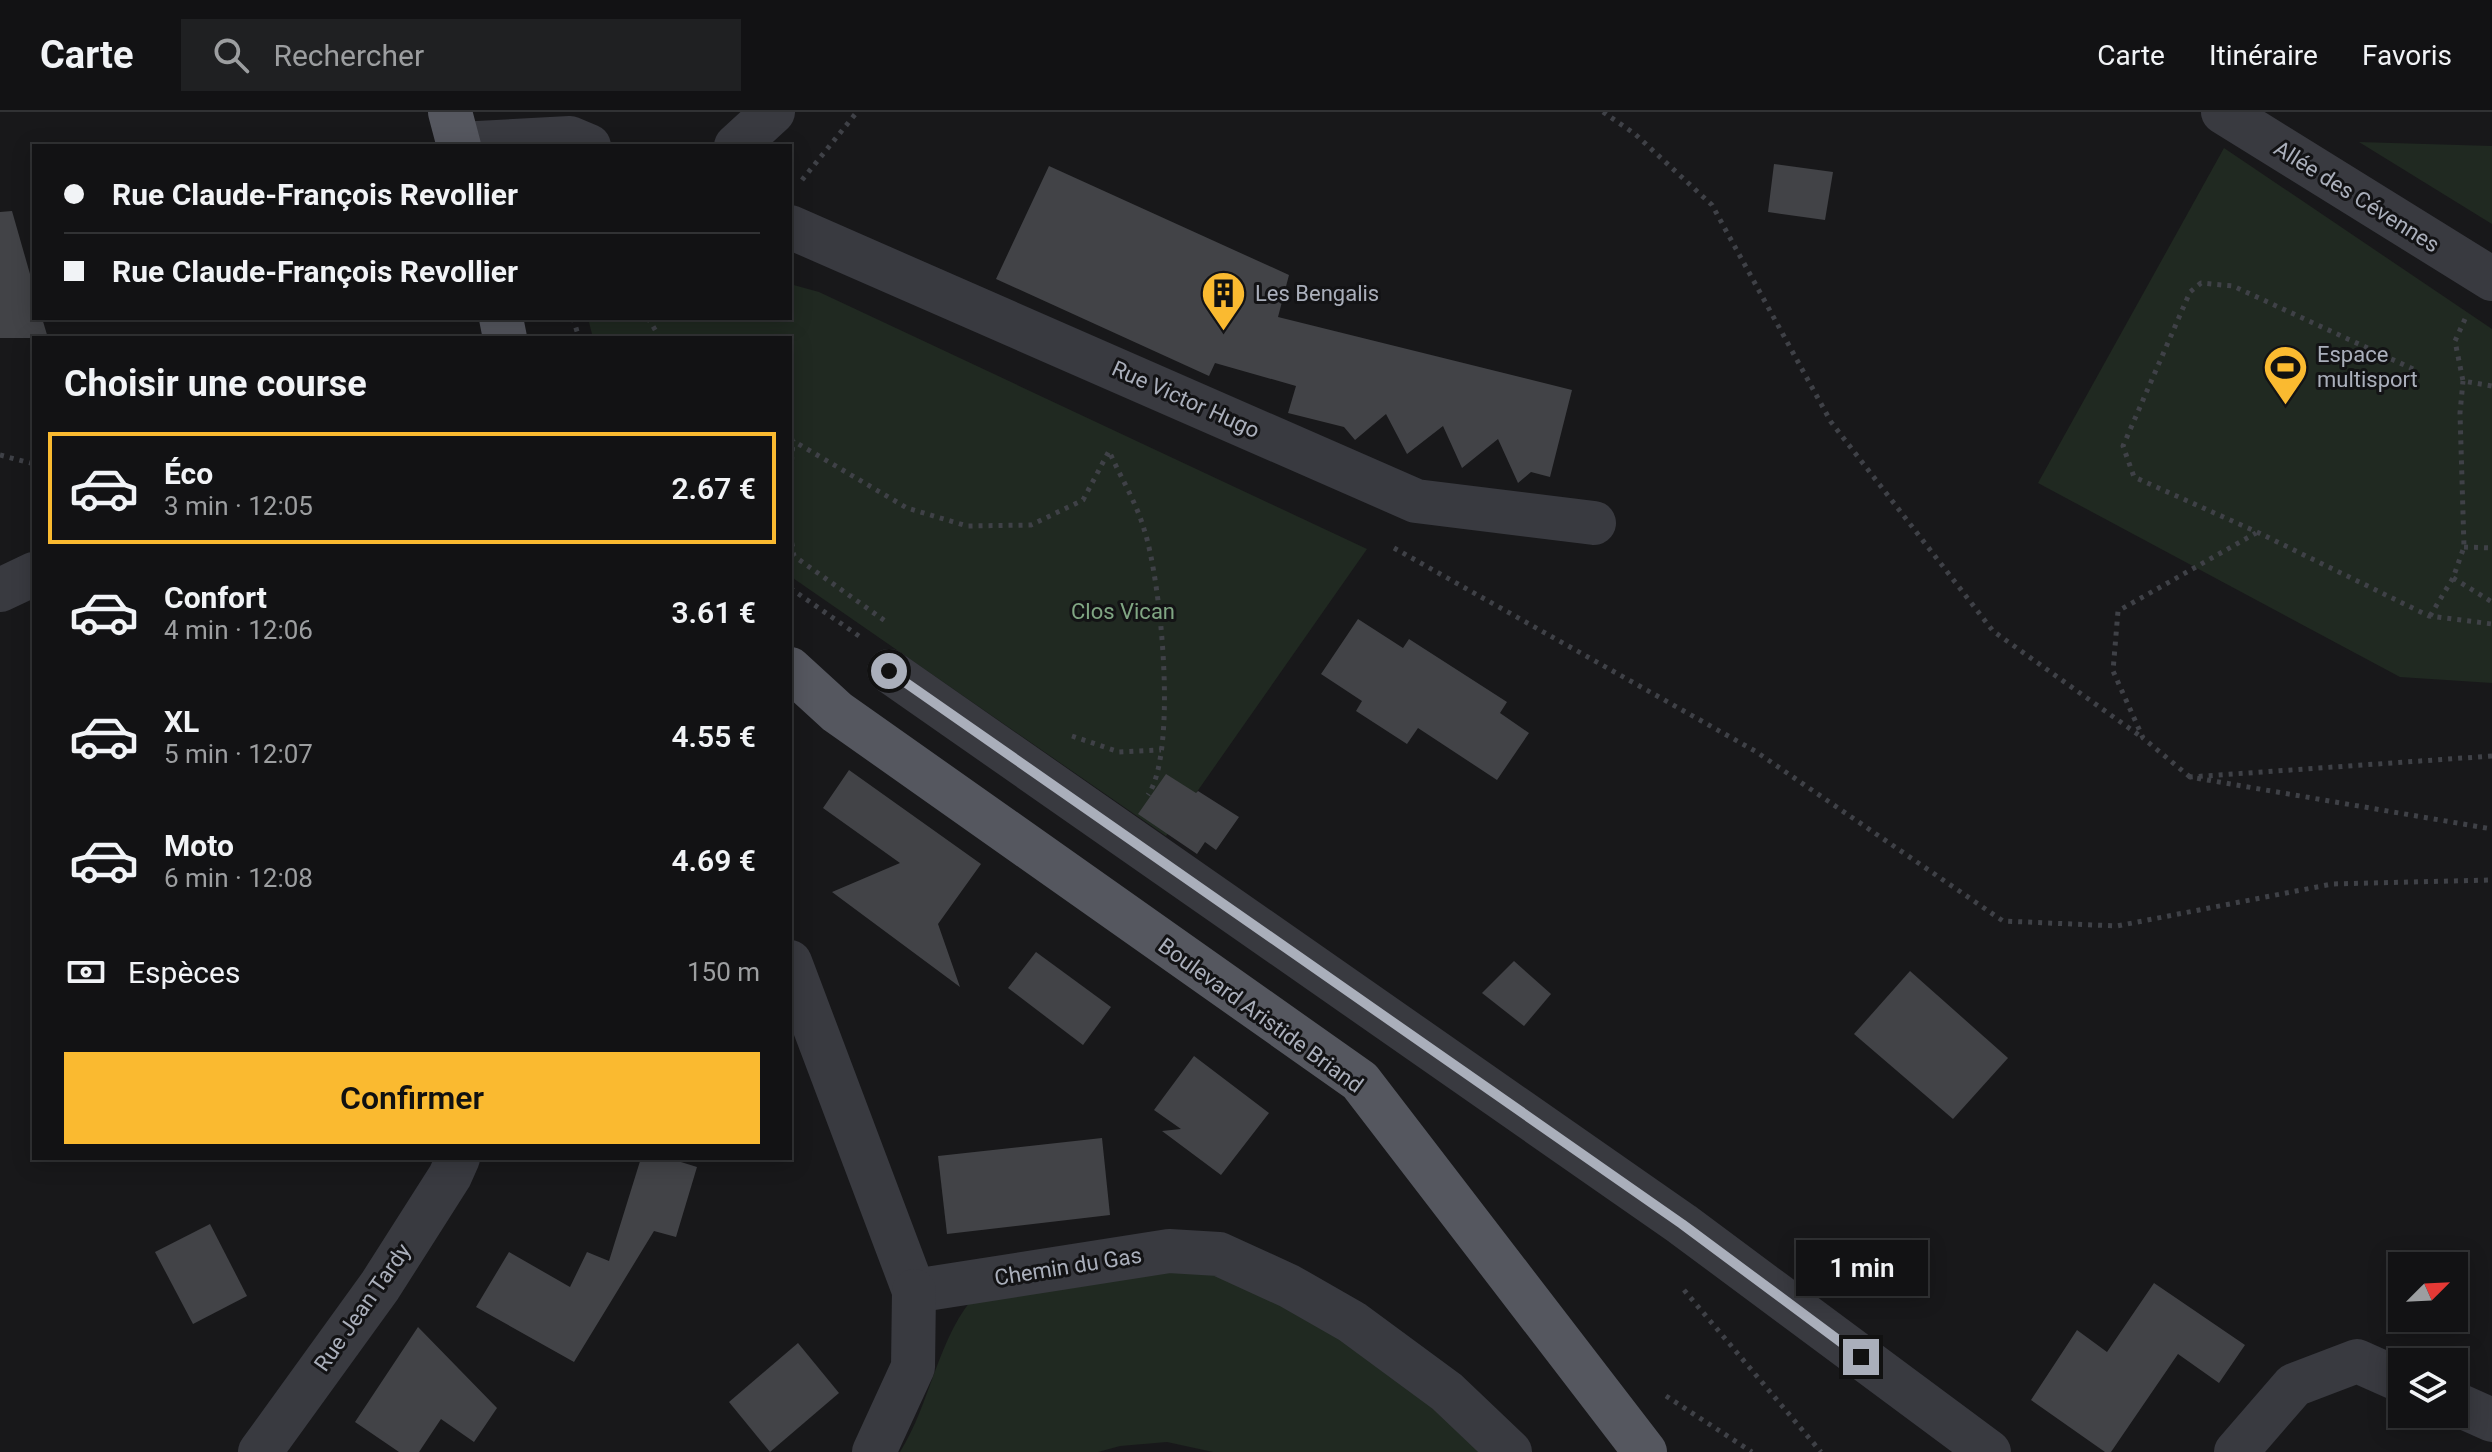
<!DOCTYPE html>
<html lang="fr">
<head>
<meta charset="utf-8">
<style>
  body { margin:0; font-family:Roboto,sans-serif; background:#1f2022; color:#f1f3f6; height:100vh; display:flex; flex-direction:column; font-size:30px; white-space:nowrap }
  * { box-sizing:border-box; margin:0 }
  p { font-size:26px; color:#9c9ea0 }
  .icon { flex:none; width:44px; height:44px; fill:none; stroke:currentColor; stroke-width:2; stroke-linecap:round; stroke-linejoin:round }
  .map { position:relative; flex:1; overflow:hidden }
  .sheet { position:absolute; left:32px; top:224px; width:760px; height:824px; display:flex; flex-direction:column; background:#121214; border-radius:0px; box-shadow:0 4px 20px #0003,0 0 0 2px #313234 }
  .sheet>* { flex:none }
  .hud { position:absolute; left:32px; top:32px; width:760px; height:176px; border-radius:0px; box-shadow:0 4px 20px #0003,0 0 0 2px #313234; display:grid; align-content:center; height:176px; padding:0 32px; background:#121214 }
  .needle { width:52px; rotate:66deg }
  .tools { position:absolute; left:2388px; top:1140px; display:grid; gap:16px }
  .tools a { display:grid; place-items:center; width:80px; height:80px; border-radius:0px; background:#121214; box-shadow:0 4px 20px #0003,0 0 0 2px #313234; font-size:40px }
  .end { position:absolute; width:36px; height:36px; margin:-18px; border:10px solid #aaafbb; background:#111; box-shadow:0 0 0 4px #111 }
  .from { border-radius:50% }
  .bubble { position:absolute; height:56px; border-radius:0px; background:#121214; box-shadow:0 4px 20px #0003,0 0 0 2px #313234; font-size:26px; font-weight:600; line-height:56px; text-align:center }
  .hud b { display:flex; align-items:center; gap:28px; height:76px; font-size:30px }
  .hud b+b { border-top:2px solid #313234 }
  .hud i { width:20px; height:20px; background:#f1f3f6 }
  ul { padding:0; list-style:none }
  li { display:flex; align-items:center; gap:24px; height:112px; margin:0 16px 12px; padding:0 16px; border:4px solid transparent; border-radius:0px }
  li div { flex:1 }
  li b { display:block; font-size:30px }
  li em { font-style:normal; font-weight:600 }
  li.selected { border-color:#faba30 }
  li>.icon { width:72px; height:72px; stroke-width:1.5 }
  h2 { padding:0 32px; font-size:36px; line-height:96px }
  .pay { display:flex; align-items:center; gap:20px; height:88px; padding:0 32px; font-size:30px }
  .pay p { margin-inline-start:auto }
  .action { display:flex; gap:16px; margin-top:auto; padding:16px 32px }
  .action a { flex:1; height:92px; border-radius:0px; background:#faba30; color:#111; font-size:32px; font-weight:600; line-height:92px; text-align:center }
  header { display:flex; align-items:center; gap:48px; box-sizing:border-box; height:112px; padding:0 40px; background:#121214; border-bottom:2px solid #313234 }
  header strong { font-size:38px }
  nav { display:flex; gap:44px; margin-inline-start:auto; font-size:28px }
  .search { width:560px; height:72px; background:#1f2022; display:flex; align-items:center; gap:20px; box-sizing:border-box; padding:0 28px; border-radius:0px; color:#9c9ea0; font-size:30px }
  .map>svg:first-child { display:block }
  .green { fill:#202921 }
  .building { fill:#424347 }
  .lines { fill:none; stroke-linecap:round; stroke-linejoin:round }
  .path { stroke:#3f4147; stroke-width:5; stroke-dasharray:4 6; stroke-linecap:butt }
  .minor { stroke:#393a40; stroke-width:44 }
  .major { stroke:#55575f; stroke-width:44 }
  .route { stroke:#aaafbb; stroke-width:10 }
  .labels { text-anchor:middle; stroke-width:6; stroke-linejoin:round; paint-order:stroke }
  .street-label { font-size:22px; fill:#aaafbb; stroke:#131315 }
  .poi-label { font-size:22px; fill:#aaafbb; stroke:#131315; text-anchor:start }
  .park-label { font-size:22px; fill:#80a683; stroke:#131315 }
</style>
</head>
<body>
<header>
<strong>Carte</strong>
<div class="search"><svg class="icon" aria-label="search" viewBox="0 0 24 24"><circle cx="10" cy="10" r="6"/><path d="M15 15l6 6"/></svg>Rechercher</div>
<nav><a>Carte</a><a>Itinéraire</a><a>Favoris</a></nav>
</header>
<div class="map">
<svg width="2492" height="1340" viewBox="0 0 2492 1340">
  <rect width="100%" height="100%" fill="#18181a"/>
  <!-- green -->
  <g class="green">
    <path d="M 2359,30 L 2492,34 L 2492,112 Z"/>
    <path d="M 2224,36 L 2492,217 L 2492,571 L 2400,565 L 2038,371 Z"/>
    <path d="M 790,172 L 819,180 L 1367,437 L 1166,724 L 790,464 L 790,226 L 593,226 L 588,206 L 790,206 Z"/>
    <path d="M 1130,1158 L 1209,1158 L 1317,1203 L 1498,1340 L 1213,1340 L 1167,1330 L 1120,1334 L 1098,1340 L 900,1340 C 932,1289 937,1225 978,1180 Z"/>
  </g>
  <!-- building -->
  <g class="building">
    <path d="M 1774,52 L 1833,60 L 1825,108 L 1768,100 Z"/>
    <path d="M 1049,54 L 1289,163 L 1278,205 L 1572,278 L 1550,365 L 1531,360 L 1518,371 L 1498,327 L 1462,356 L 1443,314 L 1407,342 L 1386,302 L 1355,328 L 1344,315 L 1288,301 L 1296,274 L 1215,251 L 1209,264 L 996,167 Z"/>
    <path d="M 12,99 L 34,176 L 34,206 L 42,206 L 48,226 L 0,226 L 0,100 Z"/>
    <path d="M 1358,507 L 1403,536 L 1409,527 L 1507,590 L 1500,601 L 1529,621 L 1497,668 L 1418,616 L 1407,632 L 1356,599 L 1362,589 L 1321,562 Z"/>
    <path d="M 849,658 L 981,752 L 938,812 L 960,875 L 832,780 L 900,751 L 823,696 Z"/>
    <path d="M 1166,662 L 1196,681 L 1198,679 L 1239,705 L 1216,738 L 1205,730 L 1197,742 L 1138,702 Z"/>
    <path d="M 1036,840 L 1111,895 L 1083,933 L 1008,876 Z"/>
    <path d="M 1514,849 L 1551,882 L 1524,914 L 1482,881 Z"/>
    <path d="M 1910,859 L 2008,946 L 1953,1007 L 1854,922 Z"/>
    <path d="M 1194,944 L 1269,1001 L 1221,1063 L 1162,1019 L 1181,1017 L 1154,998 Z"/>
    <path d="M 1102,1026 L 1110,1103 L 947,1122 L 938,1044 Z"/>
    <path d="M 641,1046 L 668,1046 L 697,1055 L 676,1125 L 654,1119 L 574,1250 L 476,1195 L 509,1140 L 570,1175 L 587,1140 L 609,1149 Z"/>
    <path d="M 210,1112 L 247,1184 L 193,1212 L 155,1140 Z"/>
    <path d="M 2154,1171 L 2245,1233 L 2219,1271 L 2178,1242 L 2111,1340 L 2105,1340 L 2031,1288 L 2077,1218 L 2107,1240 Z"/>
    <path d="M 418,1215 L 497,1296 L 474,1330 L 441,1307 L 419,1340 L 399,1340 L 355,1310 Z"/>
    <path d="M 798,1231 L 839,1281 L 770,1340 L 729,1290 Z"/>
  </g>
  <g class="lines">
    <!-- path -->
    <g class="path">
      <path d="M 1603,0 L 1635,22 L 1712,93 L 1831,310 L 1993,519 L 2143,626"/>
      <path d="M 802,68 L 857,0"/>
      <path d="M 573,206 L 579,226"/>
      <path d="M 648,206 L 660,226"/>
      <path d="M 2465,207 L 2455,229 L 2463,269 L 2492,274"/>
      <path d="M 2413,257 L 2233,174 L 2201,171 L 2190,180 L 2123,334 L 2134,365 L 2257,420 L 2429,504 L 2492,512"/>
      <path d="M 790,327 L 907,396 L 967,414 L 1031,413 L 1083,388 L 1109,339 C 1120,364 1136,390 1144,417 C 1161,468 1178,639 1148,683"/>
      <path d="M 0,343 L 34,352"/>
      <path d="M 790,369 L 793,328"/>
      <path d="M 790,421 L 794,444 L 888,511"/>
      <path d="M 2464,435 L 2492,436"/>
      <path d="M 1394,436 L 1755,639 L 2003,809 L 2117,814 L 2332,772 L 2492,768"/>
      <path d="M 2453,466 L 2492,490"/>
      <path d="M 790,476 L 859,524"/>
      <path d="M 2430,504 L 2453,466 L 2464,435 L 2460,301 L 2463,269"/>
      <path d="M 1072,624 L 1119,640 L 1161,638"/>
      <path d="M 2492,644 L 2190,665 L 2492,717"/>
      <path d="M 2190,665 L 2143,626 L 2113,559 L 2118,499 L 2256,421"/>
      <path d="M 1684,1178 L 1821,1340"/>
      <path d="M 1666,1284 L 1752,1340"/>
    </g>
    <!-- minor -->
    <g class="minor">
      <path d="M 2223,0 L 2492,167"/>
      <path d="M 459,32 L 570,26 L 589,34"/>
      <path d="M 736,34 L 773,0"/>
      <path d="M 790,115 L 1416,389 L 1594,411"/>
      <path d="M 0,478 L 34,462"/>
      <path d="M 889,559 L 1682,1112 L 1989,1340"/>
      <path d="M 790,850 L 914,1179 L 1169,1139 L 1219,1142 L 1289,1174 L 1352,1210 L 1447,1280 L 1510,1340"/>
      <path d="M 2454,1291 L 2492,1308"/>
      <path d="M 260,1340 L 380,1174 L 450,1064 L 458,1046"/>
      <path d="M 874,1340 L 913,1255 L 914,1179"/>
      <path d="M 2236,1340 L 2294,1273 L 2357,1249 L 2402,1269"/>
    </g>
    <!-- major -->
    <g class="major">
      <path d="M 450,0 L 459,34"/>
      <path d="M 501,206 L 505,226"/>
      <path d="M 790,557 L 837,600 L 1360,969 L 1645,1340"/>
    </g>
  </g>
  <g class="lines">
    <!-- route -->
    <path class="route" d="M 889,559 L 1682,1112 L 1861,1245"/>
  </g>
  <!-- icons -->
  <defs>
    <symbol id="building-pin" viewBox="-11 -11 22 30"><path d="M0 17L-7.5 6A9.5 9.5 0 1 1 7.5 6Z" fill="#faba30" stroke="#131315"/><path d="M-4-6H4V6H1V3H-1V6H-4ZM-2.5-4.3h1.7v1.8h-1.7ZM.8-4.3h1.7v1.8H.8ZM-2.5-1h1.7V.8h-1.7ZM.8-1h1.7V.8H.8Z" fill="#111"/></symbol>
    <symbol id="stadium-pin" viewBox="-11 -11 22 30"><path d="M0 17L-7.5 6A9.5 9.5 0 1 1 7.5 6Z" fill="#faba30" stroke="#131315"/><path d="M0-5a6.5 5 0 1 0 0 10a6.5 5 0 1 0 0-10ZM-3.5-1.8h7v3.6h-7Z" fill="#111"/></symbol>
  </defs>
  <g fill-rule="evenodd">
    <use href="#building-pin" x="1198" y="156" width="51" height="69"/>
    <use href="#stadium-pin" x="2260" y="230" width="51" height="69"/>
  </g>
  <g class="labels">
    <!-- street labels -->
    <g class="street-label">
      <text transform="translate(2357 84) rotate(32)" y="8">Allée des Cévennes</text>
      <text transform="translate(1186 287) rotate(24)" y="8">Rue Victor Hugo</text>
      <text transform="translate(1261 903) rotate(36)" y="8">Boulevard Aristide Briand</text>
      <text transform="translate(1068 1154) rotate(-9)" y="8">Chemin du Gas</text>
      <text transform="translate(362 1195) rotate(-55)" y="8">Rue Jean Tardy</text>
    </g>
    <!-- poi labels -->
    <g class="poi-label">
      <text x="1255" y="189">Les Bengalis</text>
      <text x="2317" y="250">Espace<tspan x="2317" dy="25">multisport</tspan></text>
    </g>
    <!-- park labels -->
    <g class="park-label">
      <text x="1123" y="507">Clos Vican</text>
    </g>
  </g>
</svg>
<div class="tools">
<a><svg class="needle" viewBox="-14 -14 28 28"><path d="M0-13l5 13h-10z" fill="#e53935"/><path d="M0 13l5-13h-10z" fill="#9c9ea0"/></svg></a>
<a><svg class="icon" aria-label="layers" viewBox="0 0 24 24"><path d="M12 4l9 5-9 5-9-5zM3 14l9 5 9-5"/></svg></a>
</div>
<i class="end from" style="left:889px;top:559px"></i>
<i class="end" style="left:1861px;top:1245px"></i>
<div class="bubble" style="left:1796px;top:1128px;width:132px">1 min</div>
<div class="hud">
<b><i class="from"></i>Rue Claude-François Revollier</b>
<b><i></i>Rue Claude-François Revollier</b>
</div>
<section class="sheet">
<h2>Choisir une course</h2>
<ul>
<li class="selected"><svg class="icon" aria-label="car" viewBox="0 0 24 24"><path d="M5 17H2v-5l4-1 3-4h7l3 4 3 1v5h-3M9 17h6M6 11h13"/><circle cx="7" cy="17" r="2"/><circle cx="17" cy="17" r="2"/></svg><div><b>Éco</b><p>3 min · 12:05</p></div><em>2.67 €</em></li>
<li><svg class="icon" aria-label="car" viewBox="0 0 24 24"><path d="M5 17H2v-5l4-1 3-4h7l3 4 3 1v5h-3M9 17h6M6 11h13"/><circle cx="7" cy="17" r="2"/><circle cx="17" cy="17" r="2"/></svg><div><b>Confort</b><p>4 min · 12:06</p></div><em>3.61 €</em></li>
<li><svg class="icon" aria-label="car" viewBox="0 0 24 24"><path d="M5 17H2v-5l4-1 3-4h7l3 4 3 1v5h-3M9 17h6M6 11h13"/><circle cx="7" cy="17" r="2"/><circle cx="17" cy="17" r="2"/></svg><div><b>XL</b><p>5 min · 12:07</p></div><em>4.55 €</em></li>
<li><svg class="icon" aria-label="car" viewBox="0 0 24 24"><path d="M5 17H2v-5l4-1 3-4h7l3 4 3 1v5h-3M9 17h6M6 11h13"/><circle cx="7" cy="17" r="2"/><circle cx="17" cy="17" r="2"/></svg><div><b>Moto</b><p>6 min · 12:08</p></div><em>4.69 €</em></li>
</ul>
<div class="pay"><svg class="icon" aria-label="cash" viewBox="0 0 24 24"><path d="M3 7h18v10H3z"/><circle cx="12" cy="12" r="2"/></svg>Espèces<p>150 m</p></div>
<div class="action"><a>Confirmer</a></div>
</section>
</div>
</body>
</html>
